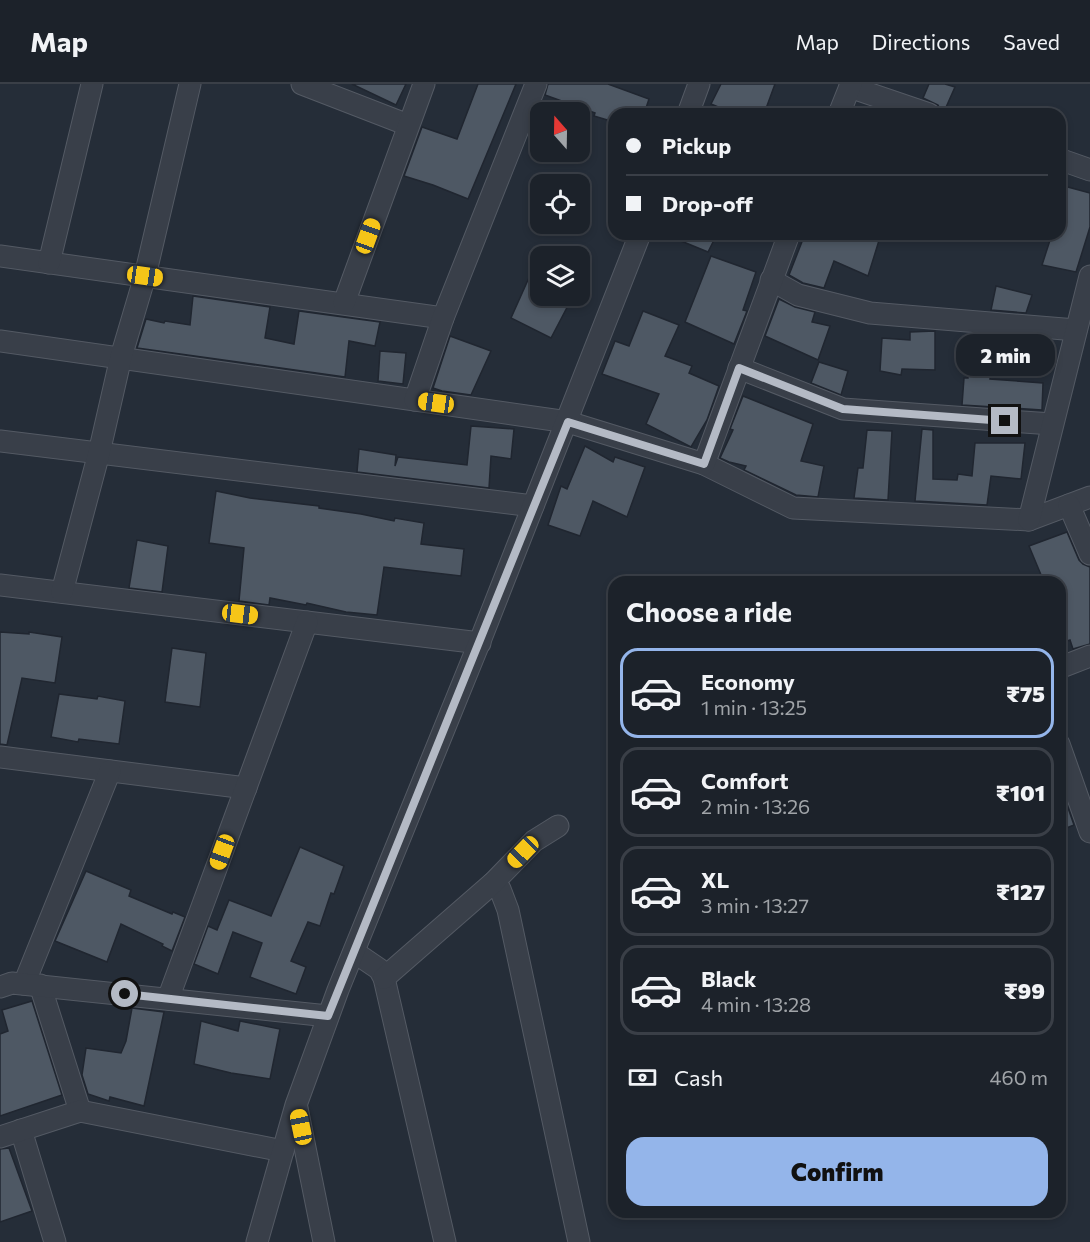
<!DOCTYPE html>
<html lang="en">
<head>
<meta charset="utf-8">
<style>
  body { margin:0; font-family:Commissioner,sans-serif; background:#252a32; color:#f1f3f6; height:100vh; display:flex; flex-direction:column; font-size:22px; white-space:nowrap }
  * { box-sizing:border-box; margin:0 }
  p { font-size:20px; color:#a0a4a8 }
  .icon { flex:none; width:33px; height:33px; fill:none; stroke:currentColor; stroke-width:2; stroke-linecap:round; stroke-linejoin:round }
  .map { position:relative; flex:1; overflow:hidden }
  .side { position:absolute; left:608px; top:492px; width:458px; height:642px; display:flex; flex-direction:column; background:#1c222a; border-radius:18px; box-shadow:0 3px 9px #0003,0 0 0 2px #3a3f47 }
  .side>* { flex:none }
  .guide { position:absolute; left:608px; top:24px; width:458px; height:132px; border-radius:18px; box-shadow:0 3px 9px #0003,0 0 0 2px #3a3f47; display:grid; align-content:center; height:132px; padding:0 18px; background:#1c222a }
  .needle { width:39px; rotate:340deg }
  .tools { position:absolute; left:530px; top:18px; display:grid; gap:12px }
  .tools a { display:grid; place-items:center; width:60px; height:60px; border-radius:12px; background:#1c222a; box-shadow:0 3px 9px #0003,0 0 0 2px #3a3f47; font-size:30px }
  .end { position:absolute; width:27px; height:27px; margin:-14px; border:8px solid #b4bac5; background:#111; box-shadow:0 0 0 3px #111 }
  .from { border-radius:50% }
  .bubble { position:absolute; height:42px; border-radius:18px; background:#1c222a; box-shadow:0 3px 9px #0003,0 0 0 2px #3a3f47; font-size:20px; font-weight:800; line-height:42px; text-align:center }
  .car { position:absolute; width:18px; height:36px; margin:-18px -9px; border-radius:8px; box-shadow:0 0 4px 2px #0007; background:linear-gradient(#f5c518 24%,#345 0 40%,#f5c518 0 76%,#345 0 86%,#f5c518 0) }
  .guide b { display:flex; align-items:center; gap:21px; height:57px; font-size:22px }
  .guide b+b { border-top:2px solid #3a3f47 }
  .guide i { width:15px; height:15px; background:#f1f3f6 }
  ul { padding:0; list-style:none }
  li { display:flex; align-items:center; gap:18px; height:90px; margin:0 12px 9px; padding:0 6px; border:3px solid #3a3f47; border-radius:18px }
  li div { flex:1 }
  li b { display:block; font-size:22px }
  li em { font-style:normal; font-weight:800 }
  li.on { border-color:#94b5ea }
  li>.icon { width:54px; height:54px; stroke-width:1.5 }
  h2 { padding:0 18px; font-size:27px; line-height:72px }
  .pay { display:flex; align-items:center; gap:15px; height:66px; padding:0 18px; font-size:22px }
  .pay p { margin-inline-start:auto }
  .action { display:flex; gap:12px; margin-top:auto; padding:12px 18px }
  .action a { flex:1; height:69px; border-radius:18px; background:#94b5ea; color:#111; font-size:24px; font-weight:800; line-height:69px; text-align:center }
  header { display:flex; align-items:center; gap:36px; box-sizing:border-box; height:84px; padding:0 30px; background:#1c222a; border-bottom:2px solid #3a3f47 }
  header strong { font-size:28px }
  nav { display:flex; gap:33px; margin-inline-start:auto; font-size:21px }
  .map>svg:first-child { display:block }
  .building { fill:#4e5864; stroke:#202630; stroke-width:1.5 }
  .lines { fill:none; stroke-linecap:round; stroke-linejoin:round }
  .street-casing { stroke:#545a64; stroke-width:23 }
  .street { stroke:#393f49; stroke-width:21 }
  .route { stroke:#b4bac5; stroke-width:8 }
</style>
</head>
<body>
<header>
<strong>Map</strong>
<nav><a>Map</a><a>Directions</a><a>Saved</a></nav>
</header>
<div class="map">
<svg width="1090" height="1158" viewBox="0 0 1090 1158">
  <rect width="100%" height="100%" fill="#252d38"/>
  <!-- building -->
  <g class="building">
    <path d="M 352,0 L 406,0 L 396,21 Z"/>
    <path d="M 478,0 L 516,0 L 468,115 L 433,101 L 404,92 L 422,43 L 457,55 Z"/>
    <path d="M 548,0 L 608,0 L 649,15 L 644,30 L 614,30 L 614,38 L 594,32 L 595,29 L 545,11 Z"/>
    <path d="M 721,0 L 775,0 L 764,30 L 735,30 L 711,20 Z"/>
    <path d="M 929,0 L 945,0 L 955,3 L 943,30 L 938,21 L 923,14 Z"/>
    <path d="M 1064,102 L 1090,109 L 1090,143 L 1076,188 L 1042,181 L 1052,150 L 1059,150 L 1059,121 Z"/>
    <path d="M 664,150 L 717,150 L 708,168 Z"/>
    <path d="M 805,150 L 881,150 L 868,192 L 834,177 L 824,204 L 803,199 L 789,191 Z"/>
    <path d="M 540,169 L 540,212 L 573,212 L 551,254 L 511,234 Z"/>
    <path d="M 711,172 L 756,188 L 743,226 L 747,227 L 734,260 L 685,238 Z"/>
    <path d="M 996,202 L 1032,211 L 1026,229 L 991,226 Z"/>
    <path d="M 193,212 L 270,223 L 265,254 L 294,260 L 299,227 L 380,238 L 375,262 L 349,257 L 345,293 L 137,264 L 146,235 L 164,239 L 165,237 L 190,241 Z"/>
    <path d="M 779,215 L 795,223 L 815,228 L 812,238 L 830,242 L 818,276 L 765,252 Z"/>
    <path d="M 643,227 L 679,241 L 665,272 L 692,282 L 689,289 L 719,302 L 707,336 L 691,363 L 646,340 L 659,310 L 602,290 L 615,257 L 629,262 Z"/>
    <path d="M 935,247 L 935,286 L 902,285 L 901,291 L 880,287 L 882,254 L 910,256 L 910,248 Z"/>
    <path d="M 450,252 L 491,267 L 471,311 L 442,307 L 433,304 Z"/>
    <path d="M 969,257 L 992,257 L 990,295 L 1043,299 L 1042,326 L 962,321 L 964,294 L 968,294 Z"/>
    <path d="M 380,267 L 406,269 L 403,300 L 378,297 Z"/>
    <path d="M 819,278 L 848,287 L 841,311 L 811,299 Z"/>
    <path d="M 743,312 L 813,340 L 801,377 L 824,382 L 818,413 L 796,411 L 744,386 L 746,382 L 729,378 L 720,374 L 733,346 L 730,345 Z"/>
    <path d="M 471,342 L 514,345 L 511,375 L 491,372 L 489,404 L 357,388 L 359,365 L 396,371 L 395,382 L 398,373 L 467,381 Z"/>
    <path d="M 922,345 L 933,346 L 933,395 L 957,396 L 958,390 L 972,392 L 975,359 L 1025,359 L 1021,395 L 991,392 L 987,421 L 915,417 Z"/>
    <path d="M 867,346 L 892,347 L 888,416 L 854,414 L 858,384 L 863,384 Z"/>
    <path d="M 585,362 L 613,378 L 615,373 L 645,383 L 627,433 L 593,417 L 580,452 L 548,441 L 561,402 L 567,405 Z"/>
    <path d="M 216,407 L 250,414 L 319,422 L 319,424 L 361,430 L 394,437 L 395,434 L 424,439 L 421,460 L 464,465 L 461,492 L 384,483 L 377,531 L 346,528 L 307,519 L 306,521 L 270,514 L 269,521 L 239,517 L 244,464 L 209,459 Z"/>
    <path d="M 1067,448 L 1079,476 L 1083,480 L 1090,483 L 1090,560 L 1073,565 L 1070,556 L 1059,560 L 1059,498 L 1044,498 L 1029,462 Z"/>
    <path d="M 137,456 L 168,462 L 162,508 L 129,504 Z"/>
    <path d="M 0,548 L 29,550 L 29,548 L 62,553 L 55,599 L 22,594 L 7,661 L 0,660 Z"/>
    <path d="M 172,564 L 206,569 L 200,623 L 165,618 Z"/>
    <path d="M 59,610 L 97,615 L 98,612 L 125,617 L 119,660 L 79,655 L 78,658 L 51,653 Z"/>
    <path d="M 1059,698 L 1074,741 L 1059,747 Z"/>
    <path d="M 300,763 L 344,782 L 334,810 L 331,809 L 320,842 L 308,838 L 291,877 L 306,883 L 296,910 L 250,893 L 262,859 L 233,848 L 218,890 L 194,880 L 208,842 L 217,846 L 229,816 L 271,832 Z"/>
    <path d="M 86,787 L 131,806 L 129,812 L 172,830 L 173,828 L 185,833 L 172,867 L 162,862 L 163,860 L 121,840 L 107,878 L 55,857 Z"/>
    <path d="M 32,917 L 62,1011 L 0,1032 L 0,950 L 8,947 L 2,926 Z"/>
    <path d="M 132,924 L 164,928 L 144,1022 L 110,1013 L 109,1017 L 88,1010 L 82,991 L 86,964 L 121,969 L 126,957 Z"/>
    <path d="M 201,937 L 238,947 L 240,937 L 280,945 L 270,995 L 231,989 L 194,980 Z"/>
    <path d="M 9,1064 L 32,1127 L 0,1138 L 0,1065 Z"/>
  </g>
  <g class="lines">
    <defs>
      <g id="street">
        <path d="M 302,0 L 408,41"/>
        <path d="M 850,3 L 929,30"/>
        <path d="M 688,30 L 699,0"/>
        <path d="M 839,30 L 851,0"/>
        <path d="M 1059,75 L 1090,86"/>
        <path d="M 0,172 L 443,234"/>
        <path d="M 49,179 L 92,0"/>
        <path d="M 771,196 L 798,211 L 870,229 L 1076,246"/>
        <path d="M 344,219 L 424,0"/>
        <path d="M 0,257 L 568,338 L 704,380 L 793,424 L 1029,436 L 1090,413"/>
        <path d="M 739,284 L 843,325 L 1052,340"/>
        <path d="M 415,316 L 443,234 L 536,0"/>
        <path d="M 0,357 L 533,422"/>
        <path d="M 704,380 L 789,150"/>
        <path d="M 1069,421 L 1090,470"/>
        <path d="M 1029,436 L 1090,192"/>
        <path d="M 0,501 L 480,559"/>
        <path d="M 62,508 L 99,369 L 121,273 L 145,192 L 190,0"/>
        <path d="M 1059,584 L 1090,572"/>
        <path d="M 1059,660 L 1090,748"/>
        <path d="M 0,673 L 246,704"/>
        <path d="M 493,799 L 500,805 L 508,826 L 579,1158"/>
        <path d="M 354,868 L 379,885 L 384,894 L 445,1158"/>
        <path d="M 384,894 L 493,799 L 534,757 L 558,742"/>
        <path d="M 24,900 L 110,687"/>
        <path d="M 40,901 L 80,1027"/>
        <path d="M 0,903 L 12,899 L 328,932"/>
        <path d="M 168,915 L 307,538"/>
        <path d="M 297,1024 L 324,1158"/>
        <path d="M 21,1046 L 55,1158"/>
        <path d="M 0,1053 L 80,1027 L 283,1067"/>
        <path d="M 257,1158 L 296,1021 L 338,906 L 482,552 L 640,150"/>
      </g>
    </defs>
    <!-- street casing -->
    <use href="#street" class="street-casing"/>
    <!-- street -->
    <use href="#street" class="street"/>
  </g>
  <g class="lines">
    <!-- route -->
    <path class="route" d="M 125,910 L 328,932 L 568,338 L 704,380 L 739,284 L 843,325 L 1005,337"/>
  </g>
</svg>
<div class="tools">
<a><svg class="needle" viewBox="-14 -14 28 28"><path d="M0-13l5 13h-10z" fill="#e53935"/><path d="M0 13l5-13h-10z" fill="#a0a4a8"/></svg></a>
<a><svg class="icon" aria-label="locate" viewBox="0 0 24 24"><circle cx="12" cy="12" r="6"/><path d="M12 2v4M12 18v4M2 12h4M18 12h4"/></svg></a>
<a><svg class="icon" aria-label="layers" viewBox="0 0 24 24"><path d="M12 4l9 5-9 5-9-5zM3 14l9 5 9-5"/></svg></a>
</div>
<i class="end from" style="left:125px;top:910px"></i>
<i class="end" style="left:1005px;top:337px"></i>
<div class="bubble" style="left:956px;top:250px;width:99px">2 min</div>
<i class="car" style="left:368px;top:152px;rotate:20deg"></i>
<i class="car" style="left:145px;top:192px;rotate:98deg"></i>
<i class="car" style="left:436px;top:319px;rotate:278deg"></i>
<i class="car" style="left:240px;top:530px;rotate:97deg"></i>
<i class="car" style="left:222px;top:768px;rotate:200deg"></i>
<i class="car" style="left:523px;top:768px;rotate:224deg"></i>
<i class="car" style="left:301px;top:1043px;rotate:348deg"></i>
<div class="guide">
<b><i class="from"></i>Pickup</b>
<b><i></i>Drop-off</b>
</div>
<section class="side">
<h2>Choose a ride</h2>
<ul>
<li class="on"><svg class="icon" aria-label="car" viewBox="0 0 24 24"><path d="M5 17H2v-5l4-1 3-4h7l3 4 3 1v5h-3M9 17h6M6 11h13"/><circle cx="7" cy="17" r="2"/><circle cx="17" cy="17" r="2"/></svg><div><b>Economy</b><p>1 min · 13:25</p></div><em>₹75</em></li>
<li><svg class="icon" aria-label="car" viewBox="0 0 24 24"><path d="M5 17H2v-5l4-1 3-4h7l3 4 3 1v5h-3M9 17h6M6 11h13"/><circle cx="7" cy="17" r="2"/><circle cx="17" cy="17" r="2"/></svg><div><b>Comfort</b><p>2 min · 13:26</p></div><em>₹101</em></li>
<li><svg class="icon" aria-label="car" viewBox="0 0 24 24"><path d="M5 17H2v-5l4-1 3-4h7l3 4 3 1v5h-3M9 17h6M6 11h13"/><circle cx="7" cy="17" r="2"/><circle cx="17" cy="17" r="2"/></svg><div><b>XL</b><p>3 min · 13:27</p></div><em>₹127</em></li>
<li><svg class="icon" aria-label="car" viewBox="0 0 24 24"><path d="M5 17H2v-5l4-1 3-4h7l3 4 3 1v5h-3M9 17h6M6 11h13"/><circle cx="7" cy="17" r="2"/><circle cx="17" cy="17" r="2"/></svg><div><b>Black</b><p>4 min · 13:28</p></div><em>₹99</em></li>
</ul>
<div class="pay"><svg class="icon" aria-label="cash" viewBox="0 0 24 24"><path d="M3 7h18v10H3z"/><circle cx="12" cy="12" r="2"/></svg>Cash<p>460 m</p></div>
<div class="action"><a>Confirm</a></div>
</section>
</div>
</body>
</html>
